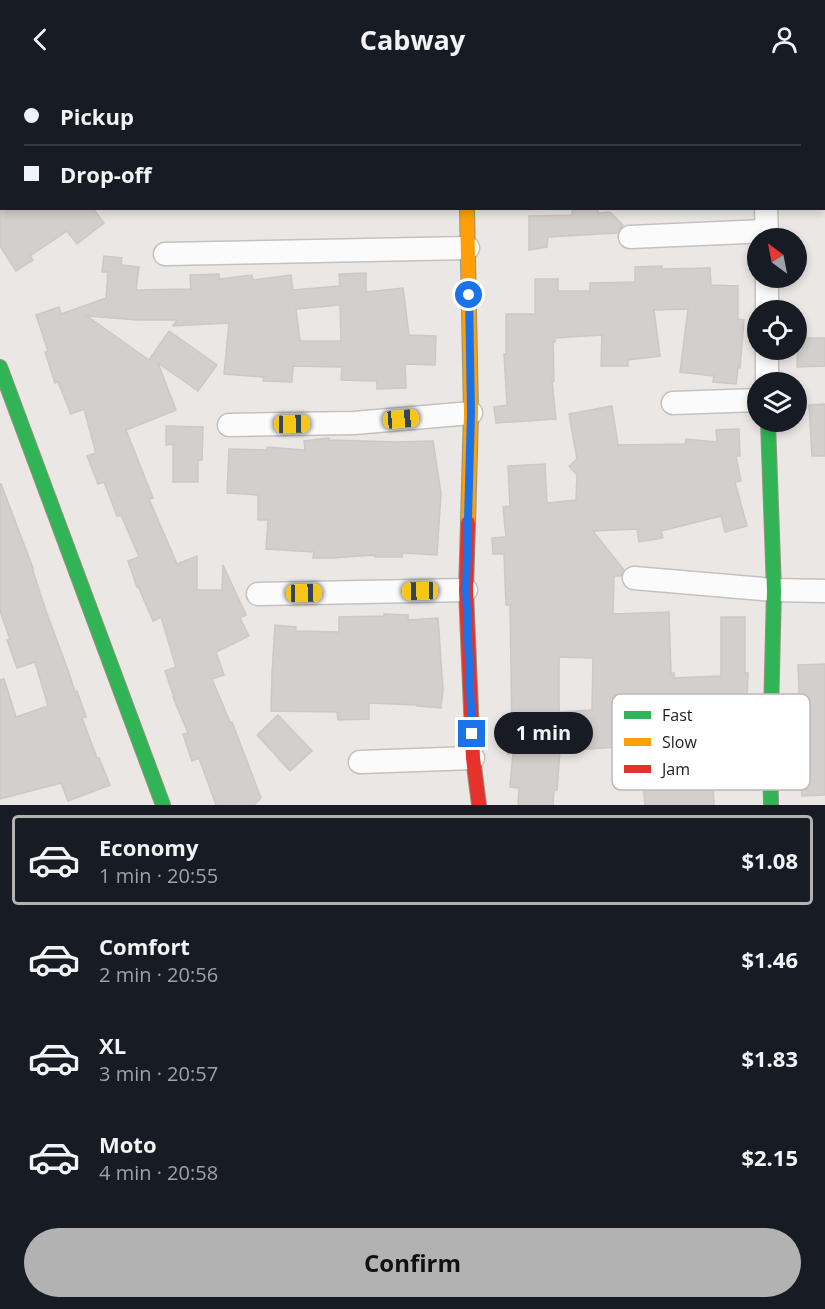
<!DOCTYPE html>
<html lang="en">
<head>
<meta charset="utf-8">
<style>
  body { margin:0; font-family:"Open Sans",sans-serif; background:#242831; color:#f1f3f6; height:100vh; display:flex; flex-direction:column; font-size:22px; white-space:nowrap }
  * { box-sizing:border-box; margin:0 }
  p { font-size:20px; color:#9ea1a6 }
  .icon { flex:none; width:33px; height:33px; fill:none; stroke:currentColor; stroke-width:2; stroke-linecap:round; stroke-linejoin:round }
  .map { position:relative; height:727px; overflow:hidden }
  .side { display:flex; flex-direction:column; background:#171b24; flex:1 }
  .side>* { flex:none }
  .top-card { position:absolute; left:0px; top:0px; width:825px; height:132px; box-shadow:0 3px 9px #0003; display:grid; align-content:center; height:132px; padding:0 24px; background:#171b24 }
  .needle { width:39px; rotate:328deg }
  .controls { position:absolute; left:747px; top:150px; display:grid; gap:12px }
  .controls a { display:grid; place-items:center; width:60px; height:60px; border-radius:50%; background:#171b24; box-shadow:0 3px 9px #0003; font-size:30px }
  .end { position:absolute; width:27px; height:27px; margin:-14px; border:8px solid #1a73e8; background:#fff; box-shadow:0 0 0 3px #fff }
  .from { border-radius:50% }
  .bubble { position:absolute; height:42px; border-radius:21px; background:#171b24; box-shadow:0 3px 9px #0003; font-size:20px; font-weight:700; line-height:42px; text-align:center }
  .car { position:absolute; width:18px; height:36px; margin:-18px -9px; border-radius:8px; box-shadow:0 0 4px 2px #0007; background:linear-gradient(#f5c518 24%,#345 0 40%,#f5c518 0 76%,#345 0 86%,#f5c518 0) }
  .top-card b { display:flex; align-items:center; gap:21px; height:57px; font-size:22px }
  .top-card b+b { border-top:2px solid #363941 }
  .top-card i { width:15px; height:15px; background:#f1f3f6 }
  ul { padding:10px 0 0; list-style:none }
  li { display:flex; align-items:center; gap:18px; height:90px; margin:0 12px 9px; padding:0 12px; border:3px solid transparent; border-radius:6px }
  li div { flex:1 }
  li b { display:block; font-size:22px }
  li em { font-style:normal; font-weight:700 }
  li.selected { border-color:#b2b2b3 }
  li>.icon { width:54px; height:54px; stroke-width:1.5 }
  .button { display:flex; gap:12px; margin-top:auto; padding:12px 24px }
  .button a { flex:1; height:69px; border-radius:36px; background:#b2b2b3; color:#111; font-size:24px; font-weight:700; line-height:69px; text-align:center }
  header { display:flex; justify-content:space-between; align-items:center; height:78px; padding:0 24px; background:#171b24; font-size:27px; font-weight:700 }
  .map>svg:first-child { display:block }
  .building { fill:#d3cfcc; stroke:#cec8c5; stroke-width:1.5; fill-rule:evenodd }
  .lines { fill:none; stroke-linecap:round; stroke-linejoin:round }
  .street-casing { stroke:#c3c2c0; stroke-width:25 }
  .fast-casing { stroke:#95937c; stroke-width:16 }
  .slow-casing { stroke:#95937c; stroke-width:16 }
  .jam-casing { stroke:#95937c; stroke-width:16 }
  .street { stroke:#fcfbfb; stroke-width:22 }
  .fast { stroke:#30b455; stroke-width:14 }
  .slow { stroke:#ff9f0a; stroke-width:14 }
  .jam { stroke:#e5322d; stroke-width:14 }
  .route { stroke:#1a73e8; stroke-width:8 }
  .key { fill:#fff; stroke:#bbb; stroke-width:1.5 }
  .key-label { font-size:16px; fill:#1c1c1c }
</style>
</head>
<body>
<header><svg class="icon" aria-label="back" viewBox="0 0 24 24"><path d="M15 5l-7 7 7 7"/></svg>Cabway<svg class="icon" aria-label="person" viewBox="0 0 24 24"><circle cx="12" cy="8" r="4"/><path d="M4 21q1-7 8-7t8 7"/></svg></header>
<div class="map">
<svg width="825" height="727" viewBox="0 0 825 727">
  <rect width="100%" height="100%" fill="#eae7e4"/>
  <!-- building -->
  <g class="building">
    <path d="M 0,130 L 93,130 L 104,145 L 77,166 L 67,153 L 30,178 L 33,182 L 16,193 L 0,168 Z"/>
    <path d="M 572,130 L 598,130 L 598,135 L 610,134 L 623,147 L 617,155 L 548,159 L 547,169 L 529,172 L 529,138 L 572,137 Z"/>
    <path d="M 104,178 L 122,180 L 121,187 L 139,189 L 136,212 L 191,211 L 190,197 L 219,196 L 219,201 L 252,197 L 253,202 L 291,197 L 293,212 L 340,208 L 339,196 L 366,195 L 366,214 L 403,210 L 409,257 L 436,258 L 435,287 L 405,286 L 406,310 L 377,311 L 377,303 L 341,302 L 342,289 L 293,288 L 292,304 L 263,303 L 264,299 L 224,296 L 229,245 L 173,248 L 177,242 L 137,242 L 87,238 L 149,282 L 169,253 L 217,287 L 198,313 L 158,285 L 176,332 L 126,352 L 153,420 L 149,421 L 177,486 L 197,478 L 197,512 L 222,512 L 223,487 L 246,537 L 240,540 L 249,558 L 216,574 L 224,597 L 212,601 L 230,644 L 232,644 L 261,720 L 254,727 L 216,727 L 199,680 L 192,683 L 183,656 L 188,655 L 173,619 L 174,619 L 165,593 L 176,589 L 161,539 L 153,543 L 138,508 L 137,509 L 128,483 L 139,479 L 121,437 L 117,438 L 104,404 L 98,406 L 87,378 L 96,375 L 84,331 L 71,336 L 58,304 L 55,305 L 45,274 L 48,273 L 36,237 L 59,229 L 61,236 L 106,220 L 108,194 L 102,194 ZM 340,227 L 341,263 L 300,263 L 296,231 Z"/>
    <path d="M 662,188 L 662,191 L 710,190 L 711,207 L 738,208 L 738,241 L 744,242 L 740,290 L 738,290 L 736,306 L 713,304 L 714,298 L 680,294 L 688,231 L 654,232 L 660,278 L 628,282 L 628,288 L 601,288 L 602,257 L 555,260 L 555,264 L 553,264 L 554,303 L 552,303 L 556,341 L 496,345 L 494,329 L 507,327 L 504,276 L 506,276 L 506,236 L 535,236 L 535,201 L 558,201 L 558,213 L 590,213 L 590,205 L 635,204 L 635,189 Z"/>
    <path d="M 798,260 L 825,260 L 825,288 L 797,289 Z"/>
    <path d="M 825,326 L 825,378 L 812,378 L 809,327 Z"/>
    <path d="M 612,328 L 618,367 L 685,366 L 686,361 L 717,364 L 716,352 L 739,351 L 740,378 L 736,378 L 741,403 L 735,404 L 747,448 L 725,454 L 721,438 L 661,453 L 663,460 L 639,464 L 637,451 L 593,453 L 624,492 L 621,498 L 614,498 L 613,536 L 669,534 L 671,595 L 674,595 L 674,600 L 721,598 L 721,539 L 745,539 L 745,595 L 748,595 L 746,647 L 706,645 L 669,647 L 615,645 L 616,669 L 560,673 L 557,712 L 554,712 L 553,727 L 518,727 L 519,710 L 510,709 L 513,675 L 508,676 L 507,653 L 512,652 L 510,527 L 506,527 L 504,476 L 493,476 L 492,460 L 506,459 L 503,429 L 510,428 L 508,388 L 545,386 L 547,425 L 576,422 L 577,397 L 569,388 L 577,381 L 569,336 ZM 559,579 L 593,580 L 592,632 L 559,634 Z"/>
    <path d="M 166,348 L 203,349 L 202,382 L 198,382 L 198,404 L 173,404 L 173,366 L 166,367 Z"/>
    <path d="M 329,360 L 330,362 L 397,364 L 433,363 L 441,415 L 437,477 L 402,475 L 402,479 L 375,479 L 375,477 L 332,480 L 313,480 L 314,474 L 266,471 L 268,442 L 258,442 L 258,417 L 227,415 L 229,371 L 267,372 L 267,369 L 305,372 L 304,363 Z"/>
    <path d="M 0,406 L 1,406 L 33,490 L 32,490 L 46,533 L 69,595 L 75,614 L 77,613 L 86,639 L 82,640 L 97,680 L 99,680 L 110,707 L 68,723 L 61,705 L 0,721 L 0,602 L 4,601 L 16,639 L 48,628 L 35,584 L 17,590 L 7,562 L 10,561 L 0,533 Z"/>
    <path d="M 384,536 L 408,537 L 408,542 L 438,540 L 443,611 L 441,630 L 417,628 L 417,627 L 369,625 L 369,641 L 338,642 L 337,634 L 271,633 L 272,595 L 275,547 L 296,549 L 296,553 L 339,554 L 339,539 L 384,538 Z"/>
    <path d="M 825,586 L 825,717 L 802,718 L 801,674 L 798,674 L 798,637 L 800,637 L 798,587 Z"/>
    <path d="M 278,637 L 312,673 L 290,693 L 257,657 Z"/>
    <path d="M 672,701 L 672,705 L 713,704 L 714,727 L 645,727 L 643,704 Z"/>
  </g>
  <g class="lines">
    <defs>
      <g id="street">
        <path d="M 40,0 L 42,2"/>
        <path d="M 466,0 L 466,2"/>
        <path d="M 766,0 L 766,2"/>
        <path d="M 238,2 L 273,0"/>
        <path d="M 766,130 L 767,160"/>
        <path d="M 630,159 L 767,153"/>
        <path d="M 165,176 L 468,170"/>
        <path d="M 767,200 L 767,232"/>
        <path d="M 767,272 L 767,304"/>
        <path d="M 673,325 L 758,322"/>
        <path d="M 229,347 L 354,345 L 471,335"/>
        <path d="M 634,500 L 774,512 L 825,513"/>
        <path d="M 258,516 L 466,512"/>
        <path d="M 632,680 L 770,678"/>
        <path d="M 360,684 L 473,680"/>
      </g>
      <g id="fast">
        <path d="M 0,289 L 163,727"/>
        <path d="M 768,344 L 774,512 L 770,678 L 771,727"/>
      </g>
      <path id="slow" d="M 467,130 L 471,335 L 468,445"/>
      <path id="jam" d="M 468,445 L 466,512 L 473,680 L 479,727"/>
    </defs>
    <!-- street casing -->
    <use href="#street" class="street-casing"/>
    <!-- fast casing -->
    <use href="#fast" class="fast-casing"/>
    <!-- slow casing -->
    <use href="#slow" class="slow-casing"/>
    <!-- jam casing -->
    <use href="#jam" class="jam-casing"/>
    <!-- street -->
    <use href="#street" class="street"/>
    <!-- fast -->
    <use href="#fast" class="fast"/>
    <!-- slow -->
    <use href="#slow" class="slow"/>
    <!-- jam -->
    <use href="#jam" class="jam"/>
  </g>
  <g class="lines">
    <!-- route -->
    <path class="route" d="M 469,217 L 471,335 L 466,512 L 472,656"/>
  </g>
  <!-- legend -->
  <rect x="612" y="616" width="198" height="96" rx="9" class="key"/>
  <rect x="624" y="633" width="27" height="8" fill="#30b455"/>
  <rect x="624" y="660" width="27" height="8" fill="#ff9f0a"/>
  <rect x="624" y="687" width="27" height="8" fill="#e5322d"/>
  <g class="key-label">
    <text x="662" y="643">Fast</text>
    <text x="662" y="670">Slow</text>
    <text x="662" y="697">Jam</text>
  </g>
</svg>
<div class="controls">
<a><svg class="needle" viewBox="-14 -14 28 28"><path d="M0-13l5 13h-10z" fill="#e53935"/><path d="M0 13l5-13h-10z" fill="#9ea1a6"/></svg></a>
<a><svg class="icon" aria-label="locate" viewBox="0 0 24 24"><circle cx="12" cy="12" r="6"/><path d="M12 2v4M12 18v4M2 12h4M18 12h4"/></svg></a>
<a><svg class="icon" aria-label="layers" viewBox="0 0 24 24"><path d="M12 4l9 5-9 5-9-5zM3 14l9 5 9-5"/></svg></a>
</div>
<i class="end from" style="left:469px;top:217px"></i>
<i class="end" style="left:472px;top:656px"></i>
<div class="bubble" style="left:494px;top:634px;width:99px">1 min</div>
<i class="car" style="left:401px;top:341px;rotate:85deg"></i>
<i class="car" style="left:292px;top:346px;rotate:89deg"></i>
<i class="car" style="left:420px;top:513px;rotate:269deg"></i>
<i class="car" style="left:304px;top:515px;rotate:89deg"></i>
<div class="top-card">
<b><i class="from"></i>Pickup</b>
<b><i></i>Drop-off</b>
</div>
</div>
<section class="side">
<ul>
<li class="selected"><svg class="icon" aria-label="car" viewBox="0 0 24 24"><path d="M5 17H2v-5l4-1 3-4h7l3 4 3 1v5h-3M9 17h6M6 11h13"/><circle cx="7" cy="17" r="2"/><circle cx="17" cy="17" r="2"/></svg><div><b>Economy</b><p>1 min · 20:55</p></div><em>$1.08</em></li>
<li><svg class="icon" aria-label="car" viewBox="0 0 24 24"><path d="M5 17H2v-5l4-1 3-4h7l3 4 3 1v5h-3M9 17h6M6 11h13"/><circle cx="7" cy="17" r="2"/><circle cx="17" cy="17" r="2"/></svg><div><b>Comfort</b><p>2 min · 20:56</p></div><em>$1.46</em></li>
<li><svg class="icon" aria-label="car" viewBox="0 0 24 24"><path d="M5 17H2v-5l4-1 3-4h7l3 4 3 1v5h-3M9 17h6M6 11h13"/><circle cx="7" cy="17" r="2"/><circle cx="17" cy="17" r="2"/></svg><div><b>XL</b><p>3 min · 20:57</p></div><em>$1.83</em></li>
<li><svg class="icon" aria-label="car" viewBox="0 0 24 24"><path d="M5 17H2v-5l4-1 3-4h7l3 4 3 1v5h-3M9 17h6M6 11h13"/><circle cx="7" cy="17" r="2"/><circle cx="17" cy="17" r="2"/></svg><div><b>Moto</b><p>4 min · 20:58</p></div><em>$2.15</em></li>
</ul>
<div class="button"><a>Confirm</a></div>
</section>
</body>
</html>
